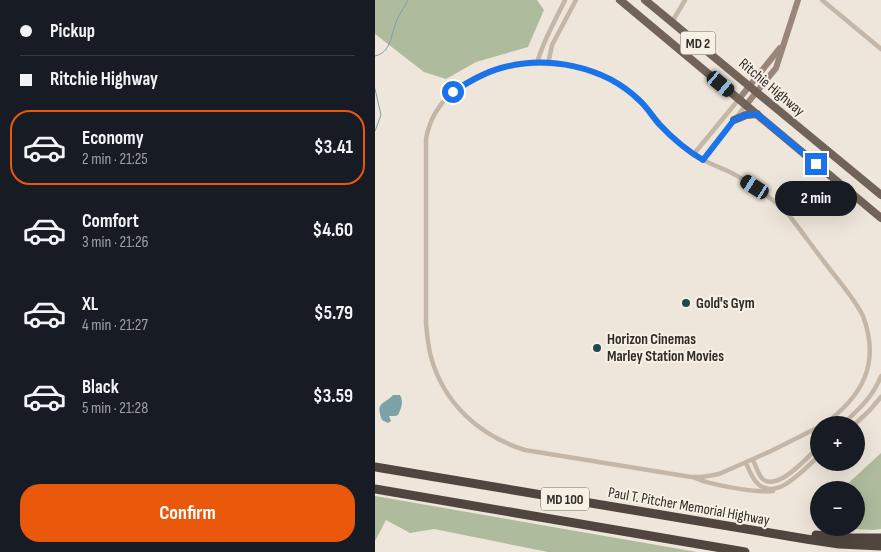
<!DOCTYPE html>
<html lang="en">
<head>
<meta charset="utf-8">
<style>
  body { margin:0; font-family:"Sofia Sans Condensed",sans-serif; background:#242831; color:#f1f3f6; height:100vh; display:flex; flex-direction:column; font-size:19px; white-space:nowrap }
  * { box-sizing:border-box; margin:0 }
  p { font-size:16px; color:#9ea1a6 }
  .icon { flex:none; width:28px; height:28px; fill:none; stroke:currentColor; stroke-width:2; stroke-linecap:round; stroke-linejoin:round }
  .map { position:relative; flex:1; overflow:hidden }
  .details { display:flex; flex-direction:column; background:#171b24; width:375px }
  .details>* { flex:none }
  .guide { display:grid; align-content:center; height:110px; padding:0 20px; background:#171b24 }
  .fabs { position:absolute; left:435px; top:416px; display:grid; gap:10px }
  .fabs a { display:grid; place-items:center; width:55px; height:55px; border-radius:50%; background:#171b24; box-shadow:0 5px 20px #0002; font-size:25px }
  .end { position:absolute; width:22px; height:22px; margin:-11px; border:6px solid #1a73e8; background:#fff; box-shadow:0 0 0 2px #fff }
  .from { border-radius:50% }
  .bubble { position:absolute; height:35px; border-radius:18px; background:#171b24; box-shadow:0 5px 20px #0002; font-size:16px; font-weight:700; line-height:35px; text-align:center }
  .car { position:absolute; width:15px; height:30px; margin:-15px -8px; border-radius:6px; box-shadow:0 0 4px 1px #0007; background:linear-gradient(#222 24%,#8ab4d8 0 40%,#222 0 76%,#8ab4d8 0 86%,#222 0) }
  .guide b { display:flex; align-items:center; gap:18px; height:48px; font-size:19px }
  .guide b+b { border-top:1px solid #363941 }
  .guide i { width:12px; height:12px; background:#f1f3f6 }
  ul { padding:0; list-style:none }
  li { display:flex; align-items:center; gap:15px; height:75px; margin:0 10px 8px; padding:0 10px; border:2px solid transparent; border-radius:20px }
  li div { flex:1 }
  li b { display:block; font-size:19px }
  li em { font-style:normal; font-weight:700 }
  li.selected { border-color:#ea580c }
  li>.icon { width:45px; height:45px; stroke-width:1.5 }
  .button { display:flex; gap:10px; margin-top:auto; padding:10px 20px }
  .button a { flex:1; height:58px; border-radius:20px; background:#ea580c; color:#fff; font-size:20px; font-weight:700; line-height:58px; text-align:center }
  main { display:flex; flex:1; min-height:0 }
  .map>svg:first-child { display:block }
  .green { fill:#aebb9c }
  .water { fill:#7ca2a7 }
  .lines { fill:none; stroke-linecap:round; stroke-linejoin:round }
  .stream { stroke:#7ca2a7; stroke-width:1 }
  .street { stroke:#c4b7a7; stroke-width:4.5 }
  .secondary { stroke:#978679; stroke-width:6 }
  .primary { stroke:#726359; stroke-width:8 }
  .highway { stroke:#51463f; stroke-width:9 }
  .route { stroke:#1a73e8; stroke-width:6 }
  .poi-dot { fill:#22474e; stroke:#f6f0e5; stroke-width:2 }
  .labels { text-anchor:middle; stroke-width:4; stroke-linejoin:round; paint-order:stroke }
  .shield { fill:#f6f0e5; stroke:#6c6660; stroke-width:1 }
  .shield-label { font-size:14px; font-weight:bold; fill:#312b27 }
  .street-label { font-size:15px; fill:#312b27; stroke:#f6f0e5 }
  .poi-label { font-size:15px; font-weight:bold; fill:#312b27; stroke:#f6f0e5; text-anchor:start }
</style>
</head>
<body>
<main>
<section class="details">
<div class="guide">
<b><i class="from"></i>Pickup</b>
<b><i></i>Ritchie Highway</b>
</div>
<ul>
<li class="selected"><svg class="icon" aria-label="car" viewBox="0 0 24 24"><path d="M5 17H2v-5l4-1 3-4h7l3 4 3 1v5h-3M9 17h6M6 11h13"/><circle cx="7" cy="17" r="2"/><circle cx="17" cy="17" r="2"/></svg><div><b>Economy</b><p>2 min · 21:25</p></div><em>$3.41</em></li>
<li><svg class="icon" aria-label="car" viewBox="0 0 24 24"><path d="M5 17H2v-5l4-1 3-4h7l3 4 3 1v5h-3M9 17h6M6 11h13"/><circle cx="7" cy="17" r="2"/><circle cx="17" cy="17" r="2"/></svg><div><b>Comfort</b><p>3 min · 21:26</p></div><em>$4.60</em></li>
<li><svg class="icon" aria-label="car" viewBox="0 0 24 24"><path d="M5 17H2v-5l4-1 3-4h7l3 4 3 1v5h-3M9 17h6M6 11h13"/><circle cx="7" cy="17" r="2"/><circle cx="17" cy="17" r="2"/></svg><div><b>XL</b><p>4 min · 21:27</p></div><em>$5.79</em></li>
<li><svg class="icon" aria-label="car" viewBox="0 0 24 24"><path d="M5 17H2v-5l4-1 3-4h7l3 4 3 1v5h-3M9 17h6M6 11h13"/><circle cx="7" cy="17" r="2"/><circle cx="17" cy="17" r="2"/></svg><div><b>Black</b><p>5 min · 21:28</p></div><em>$3.59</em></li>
</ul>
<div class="button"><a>Confirm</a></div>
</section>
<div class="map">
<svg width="506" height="552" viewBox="0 0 506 552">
  <rect width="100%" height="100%" fill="#eee6da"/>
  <!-- green -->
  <g class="green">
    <path d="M 0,0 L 162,0 L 169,10 L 153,47 L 101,62 L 71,79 L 49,72 L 0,34 Z"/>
    <path d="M 506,453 L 506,529 L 498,530 L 460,528 L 481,528 L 481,490 L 466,490 Z"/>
    <path d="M 0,496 L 322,552 L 173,552 L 59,529 L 35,533 L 11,520 L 0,541 Z"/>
  </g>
  <!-- water -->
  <path class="water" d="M 18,395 L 25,395 C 29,402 26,409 23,415 L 20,416 L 14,416 L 16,421 L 13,423 L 7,420 C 0,401 9,405 18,395 Z"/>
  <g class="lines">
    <!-- stream -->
    <g class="stream">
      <path d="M 0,56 C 15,53 16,37 20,25 C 23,16 29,8 33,0"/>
      <path d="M 0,89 L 6,115 L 0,131"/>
    </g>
    <!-- street -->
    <g class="street">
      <path d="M 447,0 L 506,49"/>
      <path d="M 297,22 L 310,0"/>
      <path d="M 162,63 C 168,41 180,21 190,0"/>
      <path d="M 173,64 L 177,45 L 201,0"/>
      <path d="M 318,155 L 364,99"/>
      <path d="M 328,160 L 371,105"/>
      <path d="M 467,425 C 483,410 498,397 506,376"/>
      <path d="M 479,425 L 494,411 L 506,397"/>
      <path d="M 444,427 L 396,451 L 344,474 L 327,477 L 316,477 L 150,450 C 105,436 69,404 56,357 C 53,346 52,334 51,323 L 51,139 C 65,59 186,46 244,84 C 273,103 289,135 318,154 C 329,162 342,166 355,172 C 376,183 396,197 413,214 C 428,233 442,253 457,272 C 468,286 480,300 488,316 C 506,364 487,397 448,425"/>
      <path d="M 378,460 C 381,466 383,476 389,480 C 404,490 434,456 444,446"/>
      <path d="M 371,463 C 374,470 377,478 382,483 C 401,503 430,468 444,456"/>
      <path d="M 320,478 C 336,485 381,493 398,491"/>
    </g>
    <!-- secondary -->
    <g class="secondary">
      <path d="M 364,99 L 405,48"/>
      <path d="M 371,105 L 401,68 L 423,0"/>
    </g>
    <!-- primary -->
    <g class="primary">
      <path d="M 245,0 L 506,218"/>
      <path d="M 270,0 L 506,195"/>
      <path d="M 359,120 L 371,115 L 382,114"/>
    </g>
    <!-- highway -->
    <g class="highway">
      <path d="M 0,467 L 431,539 L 464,544 L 506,546"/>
      <path d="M 0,489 L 370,552"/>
      <path d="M 441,535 L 477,538 L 506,538"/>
    </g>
  </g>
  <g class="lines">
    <!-- route -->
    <path class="route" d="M 78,92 C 93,82 108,73 126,68 C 172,55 229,66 264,100 C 272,107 277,116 284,124 C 297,138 311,150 328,160 L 359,120 L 371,115 L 382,114 L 441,164"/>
  </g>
  <!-- markers -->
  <g class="poi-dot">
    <circle cx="311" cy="303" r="5"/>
    <circle cx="222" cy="348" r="5"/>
  </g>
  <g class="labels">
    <!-- shield labels -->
    <g class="shield">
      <rect x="305.5" y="31.5" width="35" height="23" rx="4"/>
      <rect x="166" y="487.5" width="48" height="23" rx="4"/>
    </g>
    <g class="shield-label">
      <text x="323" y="48">MD 2</text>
      <text x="190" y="504">MD 100</text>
    </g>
    <!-- street labels -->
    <g class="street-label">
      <text transform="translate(397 87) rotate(40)" y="5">Ritchie Highway</text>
      <text transform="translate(314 506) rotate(10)" y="5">Paul T. Pitcher Memorial Highway</text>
    </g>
    <!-- poi labels -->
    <g class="poi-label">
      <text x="321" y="308">Gold's Gym</text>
      <text x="232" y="344">Horizon Cinemas<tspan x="232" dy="17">Marley Station Movies</tspan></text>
    </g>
  </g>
</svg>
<div class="fabs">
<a>+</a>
<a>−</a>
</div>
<i class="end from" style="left:78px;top:92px"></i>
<i class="end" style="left:441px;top:164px"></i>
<div class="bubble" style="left:400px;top:181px;width:82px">2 min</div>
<i class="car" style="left:346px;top:84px;rotate:130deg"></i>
<i class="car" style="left:380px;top:187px;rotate:303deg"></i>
</div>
</main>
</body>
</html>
